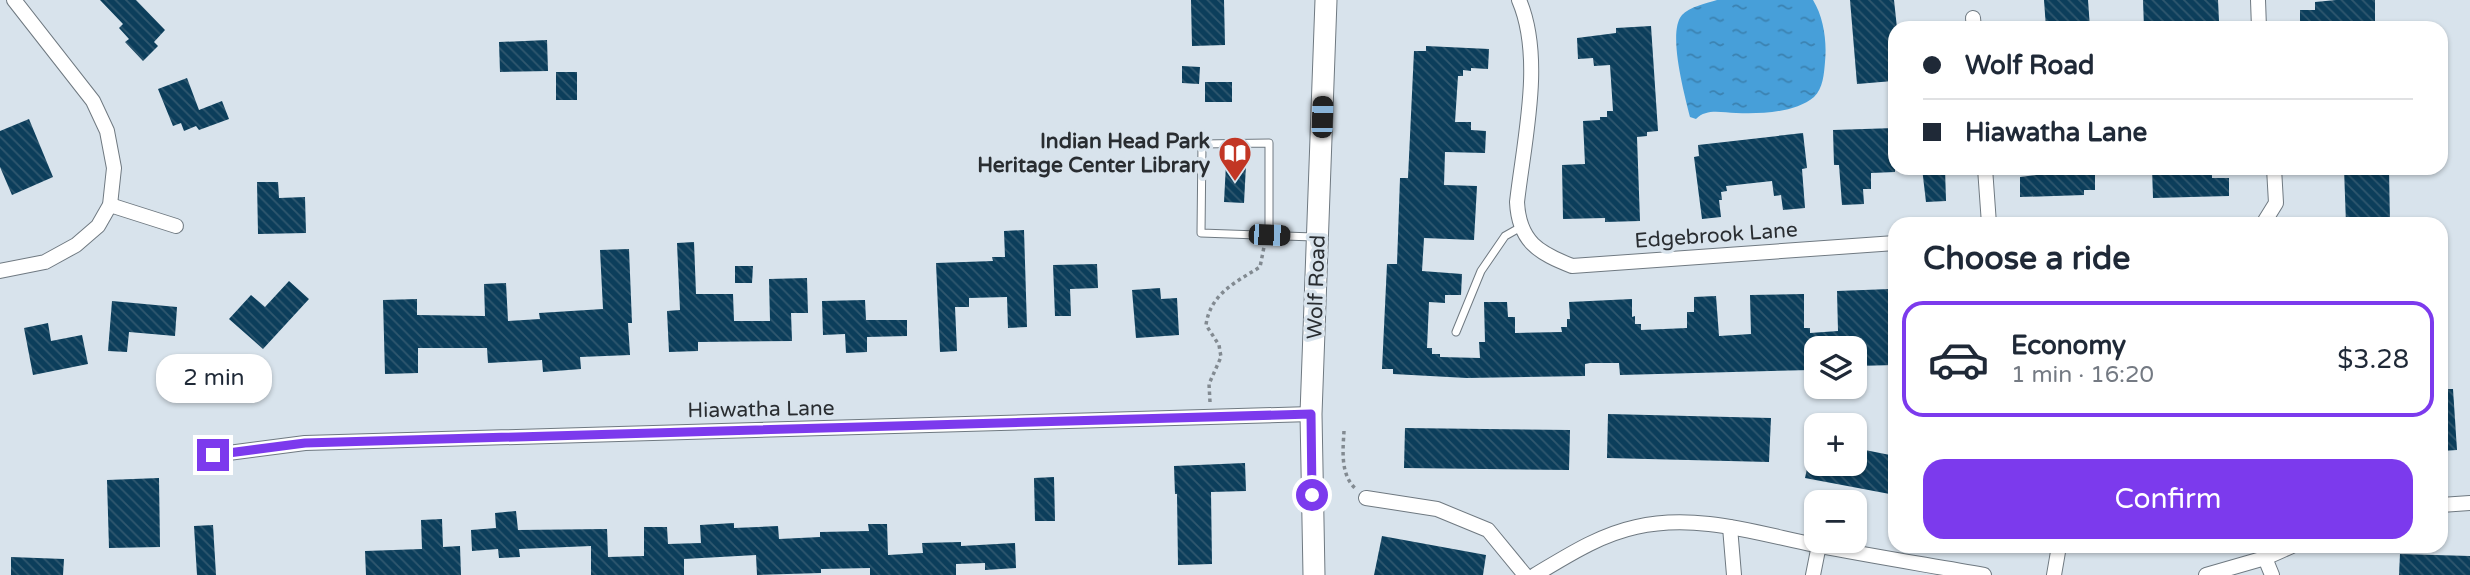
<!DOCTYPE html>
<html lang="en">
<head>
<meta charset="utf-8">
<style>
  body { margin:0; font-family:"Varela Round",sans-serif; background:#f6f6f7; color:#1f2937; height:100vh; display:flex; flex-direction:column; font-size:26px; white-space:nowrap }
  * { box-sizing:border-box; margin:0 }
  p { font-size:23px; color:#747a83 }
  .icon { flex:none; width:38px; height:38px; fill:none; stroke:currentColor; stroke-width:2; stroke-linecap:round; stroke-linejoin:round }
  .map { position:relative; flex:1; overflow:hidden }
  .details { position:absolute; left:1888px; top:217px; width:560px; height:336px; display:flex; flex-direction:column; background:#fff; border-radius:21px; box-shadow:0 2px 5px #0004 }
  .details>* { flex:none }
  .guide { position:absolute; left:1888px; top:21px; width:560px; height:154px; border-radius:21px; box-shadow:0 2px 5px #0004; display:grid; align-content:center; height:154px; padding:0 35px; background:#fff }
  .tools { position:absolute; left:1804px; top:336px; display:grid; gap:14px }
  .tools a { display:grid; place-items:center; width:63px; height:63px; border-radius:14px; background:#fff; box-shadow:0 2px 5px #0004; font-size:35px }
  .end { position:absolute; width:32px; height:32px; margin:-16px; border:9px solid #7c3aed; background:#fff; box-shadow:0 0 0 4px #fff }
  .from { border-radius:50% }
  .bubble { position:absolute; height:49px; border-radius:21px; background:#fff; box-shadow:0 2px 5px #0004; font-size:23px; font-weight:600; line-height:49px; text-align:center }
  .car { position:absolute; width:21px; height:42px; margin:-21px -10px; border-radius:9px; box-shadow:0 0 5px 2px #0007; background:linear-gradient(#222 24%,#8ab4d8 0 40%,#222 0 76%,#8ab4d8 0 86%,#222 0) }
  .guide b { display:flex; align-items:center; gap:24px; height:66px; font-size:26px }
  .guide b+b { border-top:2px solid #e0e1e3 }
  .guide i { width:18px; height:18px; background:#1f2937 }
  ul { padding:0; list-style:none }
  li { display:flex; align-items:center; gap:21px; height:116px; margin:0 14px 10px; padding:0 21px; border:4px solid transparent; border-radius:21px }
  li div { flex:1 }
  li b { display:block; font-size:26px }
  li em { font-style:normal; font-weight:600 }
  li.active { border-color:#7c3aed }
  li>.icon { width:63px; height:63px; stroke-width:1.5 }
  h2 { padding:0 35px; font-size:32px; line-height:84px }
  .primary-button { display:flex; gap:14px; margin-top:auto; padding:14px 35px }
  .primary-button a { flex:1; height:80px; border-radius:21px; background:#7c3aed; color:#fff; font-size:28px; font-weight:600; line-height:80px; text-align:center }
  .map>svg:first-child { display:block }
  .water { fill:url(#water-ripples) }
  .building { fill:url(#building-back-hatch) }
  .lines { fill:none; stroke-linecap:round; stroke-linejoin:round }
  .lane-casing { stroke:#6f7981; stroke-width:9 }
  .street-casing { stroke:#6f7981; stroke-width:16 }
  .secondary-casing { stroke:#6f7981; stroke-width:23 }
  .path { stroke:#828a91; stroke-width:3.5; stroke-dasharray:3.5 3.5; stroke-linecap:butt }
  .lane { stroke:#fff; stroke-width:7 }
  .street { stroke:#fff; stroke-width:14 }
  .secondary { stroke:#fff; stroke-width:21 }
  .route { stroke:#7c3aed; stroke-width:9 }
  .labels { text-anchor:middle; stroke-width:7; stroke-linejoin:round; paint-order:stroke }
  .poi-label { font-size:21px; font-weight:bold; fill:#292d31; stroke:#d8e3ec; text-anchor:end }
  .street-label { font-size:21px; fill:#292d31; stroke:#d8e3ec }
</style>
</head>
<body>
<div class="map">
<svg width="2470" height="575" viewBox="0 0 2470 575">
  <defs>
    <pattern id="water-ripples" width="26" height="14" patternUnits="userSpaceOnUse" patternTransform="scale(1.75)"><rect width="26" height="14" fill="#479fd9"/><path d="M2 4q2-2 4 0t4 0M15 11q2-2 4 0t4 0" fill="none" stroke="#3b82b1"/></pattern>
    <pattern id="building-back-hatch" width="6" height="6" patternUnits="userSpaceOnUse" patternTransform="scale(1.75)"><rect width="6" height="6" fill="#0c3e5b"/><path d="M-1 5l2 2M0 0l6 6M5-1l2 2" fill="none" stroke="#30586f"/></pattern>
  </defs>
  <rect width="100%" height="100%" fill="#d8e3ec"/>
  <!-- water -->
  <path class="water" d="M 1717,0 L 1813,0 C 1824,18 1827,42 1825,62 C 1824,74 1823,88 1814,97 C 1795,113 1760,114 1736,113 C 1722,113 1707,108 1696,119 L 1690,117 C 1685,96 1667,32 1682,15 C 1689,7 1707,3 1717,0 Z"/>
  <!-- building -->
  <g class="building">
    <path d="M 100,0 L 136,0 L 165,30 L 154,42 L 158,46 L 143,61 L 125,42 L 129,39 L 119,28 L 123,24 Z"/>
    <path d="M 1191,0 L 1224,0 L 1225,45 L 1192,46 Z"/>
    <path d="M 1850,0 L 1894,0 L 1897,28 L 1895,76 L 1893,76 L 1893,81 L 1857,84 Z"/>
    <path d="M 2044,0 L 2088,0 L 2090,28 L 2046,28 Z"/>
    <path d="M 2143,0 L 2218,0 L 2219,21 L 2179,23 L 2179,28 L 2144,28 Z"/>
    <path d="M 2336,0 L 2375,0 L 2375,28 L 2300,28 L 2300,10 L 2315,10 L 2315,2 Z"/>
    <path d="M 1651,26 L 1658,131 L 1647,132 L 1647,136 L 1637,137 L 1640,221 L 1605,222 L 1605,218 L 1563,219 L 1562,165 L 1585,164 L 1583,121 L 1600,120 L 1600,117 L 1607,117 L 1607,111 L 1613,111 L 1610,65 L 1594,66 L 1593,58 L 1578,59 L 1577,38 L 1616,33 L 1616,28 Z"/>
    <path d="M 547,40 L 548,71 L 500,72 L 499,42 Z"/>
    <path d="M 1426,46 L 1489,49 L 1488,69 L 1471,68 L 1471,71 L 1463,70 L 1463,76 L 1458,76 L 1455,122 L 1471,122 L 1471,130 L 1486,131 L 1485,153 L 1445,152 L 1444,185 L 1477,186 L 1474,240 L 1424,238 L 1422,271 L 1462,274 L 1461,295 L 1445,295 L 1445,303 L 1429,302 L 1427,348 L 1432,348 L 1432,354 L 1440,354 L 1440,357 L 1480,358 L 1479,342 L 1485,342 L 1484,302 L 1507,302 L 1508,317 L 1515,317 L 1515,333 L 1562,332 L 1561,327 L 1567,327 L 1567,319 L 1570,319 L 1569,302 L 1632,299 L 1632,317 L 1635,316 L 1635,324 L 1641,324 L 1641,330 L 1687,328 L 1687,312 L 1694,312 L 1694,297 L 1716,296 L 1719,336 L 1751,334 L 1750,295 L 1804,294 L 1804,328 L 1810,328 L 1810,333 L 1838,331 L 1837,291 L 1890,289 L 1891,323 L 1895,323 L 1895,365 L 1855,366 L 1855,348 L 1811,348 L 1811,370 L 1620,375 L 1619,363 L 1590,363 L 1585,364 L 1585,376 L 1467,378 L 1393,374 L 1393,369 L 1382,369 L 1387,264 L 1397,264 L 1400,178 L 1408,178 L 1414,51 L 1426,51 Z"/>
    <path d="M 1182,66 L 1200,67 L 1199,84 L 1182,83 Z"/>
    <rect x="556" y="72" width="21" height="28"/>
    <path d="M 187,78 L 199,110 L 222,101 L 229,119 L 199,130 L 196,126 L 184,131 L 181,123 L 173,126 L 158,89 Z"/>
    <rect x="1205" y="82" width="27" height="20"/>
    <path d="M 29,119 L 53,177 L 12,195 L 0,167 L 0,131 Z"/>
    <path d="M 1895,128 L 1895,172 L 1871,173 L 1871,189 L 1863,189 L 1864,204 L 1842,205 L 1839,165 L 1834,165 L 1833,130 Z"/>
    <path d="M 1803,133 L 1807,168 L 1802,169 L 1805,208 L 1783,210 L 1781,195 L 1774,196 L 1772,181 L 1726,186 L 1727,191 L 1721,192 L 1722,200 L 1719,200 L 1721,217 L 1702,219 L 1694,157 L 1699,156 L 1698,145 Z"/>
    <path d="M 1226,164 L 1246,165 L 1244,203 L 1224,202 Z"/>
    <path d="M 1922,168 L 1945,168 L 1946,201 L 1926,202 Z"/>
    <path d="M 2045,168 L 2095,168 L 2095,190 L 2084,190 L 2084,195 L 2020,197 L 2020,177 L 2045,174 Z"/>
    <path d="M 2152,168 L 2212,168 L 2212,178 L 2229,178 L 2229,196 L 2153,198 Z"/>
    <path d="M 2344,168 L 2389,168 L 2390,224 L 2346,224 Z"/>
    <path d="M 257,182 L 278,182 L 279,198 L 305,197 L 306,233 L 258,234 Z"/>
    <path d="M 1024,230 L 1027,327 L 1008,328 L 1007,297 L 969,298 L 969,307 L 955,307 L 957,351 L 940,352 L 936,263 L 993,261 L 992,257 L 1005,257 L 1004,231 Z"/>
    <path d="M 694,242 L 696,294 L 733,294 L 734,321 L 770,321 L 769,279 L 807,278 L 808,313 L 791,313 L 792,341 L 698,342 L 698,351 L 669,352 L 667,311 L 680,310 L 677,243 Z"/>
    <path d="M 629,249 L 632,323 L 628,323 L 630,355 L 580,357 L 581,369 L 543,372 L 542,360 L 488,363 L 487,348 L 418,348 L 418,373 L 385,374 L 383,300 L 417,299 L 417,315 L 485,316 L 484,284 L 506,283 L 508,321 L 540,319 L 539,313 L 603,309 L 600,250 Z"/>
    <path d="M 1097,264 L 1098,288 L 1070,289 L 1071,316 L 1055,316 L 1053,265 Z"/>
    <path d="M 735,266 L 753,266 L 752,283 L 735,283 Z"/>
    <path d="M 289,281 L 309,299 L 263,349 L 229,319 L 251,295 L 265,307 Z"/>
    <path d="M 1160,288 L 1161,299 L 1177,298 L 1179,335 L 1136,338 L 1132,290 Z"/>
    <path d="M 865,300 L 866,320 L 907,320 L 907,336 L 867,337 L 867,352 L 846,353 L 845,334 L 823,335 L 822,301 Z"/>
    <path d="M 112,301 L 177,307 L 175,336 L 129,332 L 127,352 L 108,351 Z"/>
    <path d="M 48,323 L 51,341 L 82,335 L 88,364 L 33,375 L 24,328 Z"/>
    <path d="M 2441,389 L 2453,389 L 2457,450 L 2441,451 Z"/>
    <path d="M 1608,414 L 1771,418 L 1769,462 L 1607,458 Z"/>
    <path d="M 1405,428 L 1570,430 L 1569,470 L 1404,468 Z"/>
    <path d="M 1855,448 L 1895,456 L 1895,495 L 1805,478 L 1808,464 L 1855,464 Z"/>
    <path d="M 1245,463 L 1246,491 L 1211,492 L 1212,564 L 1178,565 L 1177,494 L 1175,494 L 1174,466 Z"/>
    <path d="M 1054,477 L 1055,521 L 1035,521 L 1034,478 Z"/>
    <path d="M 159,478 L 160,547 L 109,548 L 107,480 Z"/>
    <path d="M 516,511 L 518,530 L 607,529 L 608,557 L 644,556 L 644,527 L 667,527 L 668,544 L 701,543 L 700,525 L 734,523 L 734,528 L 778,526 L 779,539 L 820,537 L 820,532 L 869,531 L 868,524 L 887,524 L 888,555 L 923,553 L 922,543 L 961,542 L 961,546 L 1015,543 L 1016,568 L 985,570 L 985,563 L 956,564 L 956,575 L 870,575 L 870,568 L 821,569 L 821,573 L 757,575 L 756,555 L 684,559 L 684,575 L 591,575 L 591,546 L 519,549 L 520,557 L 499,558 L 498,549 L 472,551 L 471,530 L 496,528 L 495,513 Z"/>
    <path d="M 442,519 L 443,547 L 460,546 L 461,575 L 366,575 L 365,551 L 422,549 L 421,520 Z"/>
    <path d="M 213,525 L 216,575 L 197,575 L 194,526 Z"/>
    <path d="M 1382,536 L 1486,555 L 1483,575 L 1374,575 Z"/>
    <path d="M 2400,554 L 2470,556 L 2470,575 L 2399,575 Z"/>
    <path d="M 11,557 L 64,559 L 63,575 L 11,575 Z"/>
  </g>
  <g class="lines">
    <defs>
      <g id="lane">
        <path d="M 1269,235 L 1269,143 L 1202,144 L 1201,233 L 1314,237"/>
        <path d="M 1456,332 L 1481,271 L 1505,236 L 1521,227"/>
      </g>
      <g id="street">
        <path d="M 1519,0 C 1544,58 1524,140 1517,202 C 1519,242 1539,253 1572,266 L 1895,243"/>
        <path d="M 2258,0 L 2259,28"/>
        <path d="M 1973,18 L 1974,28"/>
        <path d="M 1985,168 L 1989,224"/>
        <path d="M 110,205 L 176,226"/>
        <path d="M 2263,224 L 2276,203 L 2274,168"/>
        <path d="M 0,271 L 45,262 L 76,245 L 98,226 L 110,205 L 114,168 L 107,131 L 93,101 L 14,0"/>
        <path d="M 213,455 L 305,443 L 1311,414"/>
        <path d="M 1366,498 L 1437,509 L 1488,530 L 1525,575"/>
        <path d="M 2441,505 L 2470,503"/>
        <path d="M 1730,527 L 1734,575"/>
        <path d="M 2265,558 L 2272,575"/>
        <path d="M 1535,575 C 1567,556 1599,535 1636,527 C 1696,513 1756,533 1815,545 C 1871,556 1928,565 1984,575"/>
        <path d="M 1813,575 L 1819,545"/>
        <path d="M 2054,575 L 2059,546"/>
        <path d="M 2206,575 L 2265,558 L 2292,546"/>
      </g>
      <path id="secondary" d="M 1314,575 L 1311,414 L 1326,0"/>
    </defs>
    <!-- lane casing -->
    <use href="#lane" class="lane-casing"/>
    <!-- street casing -->
    <use href="#street" class="street-casing"/>
    <!-- secondary casing -->
    <use href="#secondary" class="secondary-casing"/>
    <!-- path -->
    <g class="path">
      <path d="M 1210,402 L 1209,384 L 1221,357 L 1219,345 L 1206,325 C 1210,294 1236,282 1260,267 L 1264,247"/>
      <path d="M 1344,431 C 1343,449 1340,474 1355,488"/>
    </g>
    <!-- lane -->
    <use href="#lane" class="lane"/>
    <!-- street -->
    <use href="#street" class="street"/>
    <!-- secondary -->
    <use href="#secondary" class="secondary"/>
  </g>
  <g class="lines">
    <!-- route -->
    <path class="route" d="M 213,455 L 305,443 L 1311,414 L 1312,495"/>
  </g>
  <!-- icons -->
  <defs>
    <symbol id="library-pin" viewBox="-11 -11 22 30"><path d="M0 17L-7.5 6A9.5 9.5 0 1 1 7.5 6Z" fill="#c23624" stroke="#d8e3ec"/><path d="M-6-4Q-3-5.5-.7-3.5V5Q-3 3-6 4ZM6-4Q3-5.5 .7-3.5V5Q3 3 6 4Z" fill="#fff"/></symbol>
  </defs>
  <g fill-rule="evenodd">
    <use href="#library-pin" x="1216" y="134" width="38" height="52"/>
  </g>
  <g class="labels">
    <!-- poi labels -->
    <g class="poi-label">
      <text x="1210" y="148">Indian Head Park<tspan x="1210" dy="24">Heritage Center Library</tspan></text>
    </g>
    <!-- street labels -->
    <g class="street-label">
      <text transform="translate(1716 235) rotate(-4)" y="7">Edgebrook Lane</text>
      <text transform="translate(1316 287) rotate(-88)" y="7">Wolf Road</text>
      <text transform="translate(761 409) rotate(-1)" y="7">Hiawatha Lane</text>
    </g>
  </g>
</svg>
<div class="tools">
<a><svg class="icon" aria-label="layers" viewBox="0 0 24 24"><path d="M12 4l9 5-9 5-9-5zM3 14l9 5 9-5"/></svg></a>
<a>+</a>
<a>−</a>
</div>
<i class="end from" style="left:1312px;top:495px"></i>
<i class="end" style="left:213px;top:455px"></i>
<div class="bubble" style="left:156px;top:354px;width:116px">2 min</div>
<i class="car" style="left:1322px;top:117px;rotate:2deg"></i>
<i class="car" style="left:1269px;top:235px;rotate:92deg"></i>
<div class="guide">
<b><i class="from"></i>Wolf Road</b>
<b><i></i>Hiawatha Lane</b>
</div>
<section class="details">
<h2>Choose a ride</h2>
<ul>
<li class="active"><svg class="icon" aria-label="car" viewBox="0 0 24 24"><path d="M5 17H2v-5l4-1 3-4h7l3 4 3 1v5h-3M9 17h6M6 11h13"/><circle cx="7" cy="17" r="2"/><circle cx="17" cy="17" r="2"/></svg><div><b>Economy</b><p>1 min · 16:20</p></div><em>$3.28</em></li>
</ul>
<div class="primary-button"><a>Confirm</a></div>
</section>
</div>
</body>
</html>
